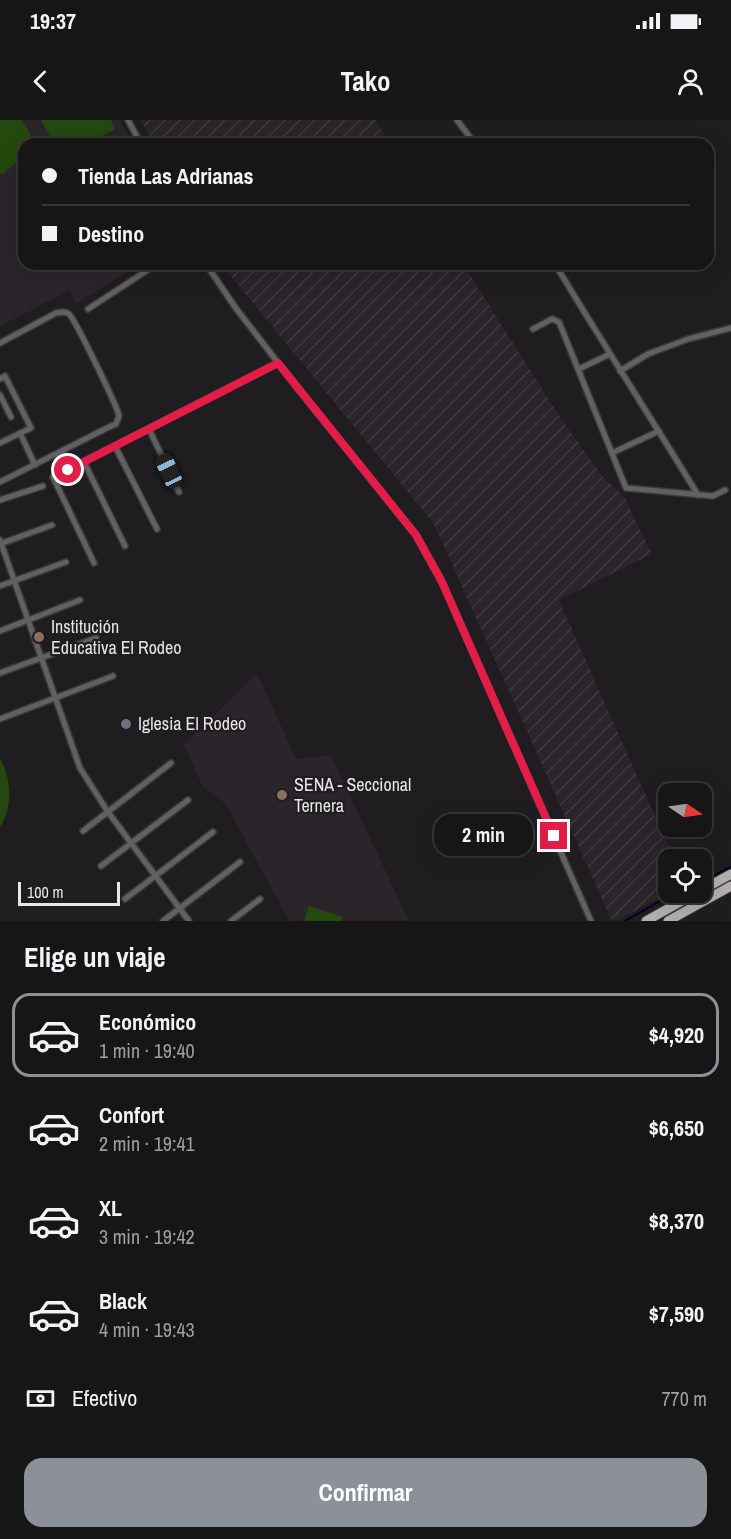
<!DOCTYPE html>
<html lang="es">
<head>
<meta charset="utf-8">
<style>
  body { margin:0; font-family:"Archivo Narrow",sans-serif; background:#242324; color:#f1f3f6; height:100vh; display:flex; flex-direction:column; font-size:22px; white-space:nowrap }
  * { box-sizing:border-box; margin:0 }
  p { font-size:20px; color:#9e9fa1 }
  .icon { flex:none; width:33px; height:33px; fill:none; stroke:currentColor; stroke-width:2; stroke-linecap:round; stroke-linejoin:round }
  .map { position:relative; height:801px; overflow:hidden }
  .drawer { display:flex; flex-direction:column; background:#171617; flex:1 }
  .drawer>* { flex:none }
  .guide { position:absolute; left:18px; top:18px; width:696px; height:132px; border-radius:18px; box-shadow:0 6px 24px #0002,0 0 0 2px #363536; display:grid; align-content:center; height:132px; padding:0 24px; background:#171617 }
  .needle { width:39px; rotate:103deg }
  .fabs { position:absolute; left:658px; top:663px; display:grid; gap:12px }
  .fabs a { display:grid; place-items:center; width:54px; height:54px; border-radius:12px; background:#171617; box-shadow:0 6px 24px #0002,0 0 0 2px #363536; font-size:30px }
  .scale { position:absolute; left:18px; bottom:15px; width:102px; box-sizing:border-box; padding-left:6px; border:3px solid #e7e5e7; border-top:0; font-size:16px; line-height:21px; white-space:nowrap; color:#e7e5e7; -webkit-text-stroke:4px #1f1d1f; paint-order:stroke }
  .end { position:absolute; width:27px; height:27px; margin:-14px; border:8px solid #e11d48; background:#fff; box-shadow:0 0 0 3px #fff }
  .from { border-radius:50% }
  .bubble { position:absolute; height:42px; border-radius:18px; background:#171617; box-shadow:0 6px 24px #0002,0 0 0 2px #363536; font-size:20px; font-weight:700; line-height:42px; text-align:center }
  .car { position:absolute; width:18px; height:36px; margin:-18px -9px; border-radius:8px; box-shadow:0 0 4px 2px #0007; background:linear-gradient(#222 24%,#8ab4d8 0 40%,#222 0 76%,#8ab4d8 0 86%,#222 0) }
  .guide b { display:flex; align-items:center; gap:21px; height:57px; font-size:22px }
  .guide b+b { border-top:2px solid #363536 }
  .guide i { width:15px; height:15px; background:#f1f3f6 }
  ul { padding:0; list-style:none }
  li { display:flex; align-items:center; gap:18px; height:84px; margin:0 12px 9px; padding:0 12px; border:3px solid transparent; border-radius:18px }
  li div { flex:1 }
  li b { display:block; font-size:22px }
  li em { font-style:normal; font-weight:700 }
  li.active { border-color:#8c9099 }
  li>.icon { width:54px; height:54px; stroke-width:1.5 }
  h2 { padding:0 24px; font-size:27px; line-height:72px }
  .pay { display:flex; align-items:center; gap:15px; height:66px; padding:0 24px; font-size:22px }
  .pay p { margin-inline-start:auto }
  .cta { display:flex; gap:12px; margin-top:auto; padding:12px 24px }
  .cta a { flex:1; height:69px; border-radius:18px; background:#8c9099; color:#fff; font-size:24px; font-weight:700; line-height:69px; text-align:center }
  .status { display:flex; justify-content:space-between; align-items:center; height:42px; padding:0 30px; background:#171617; direction:ltr }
  .status svg { height:16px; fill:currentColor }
  header { display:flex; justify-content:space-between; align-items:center; height:78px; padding:0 24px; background:#171617; font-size:27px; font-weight:700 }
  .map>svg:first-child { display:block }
  .built { fill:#2b242a }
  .industrial { fill:url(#industrial-furrows) }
  .pitch { fill:#23490e }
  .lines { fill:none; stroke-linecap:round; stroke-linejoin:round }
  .stream { stroke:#000029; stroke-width:2 }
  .minor-casing { stroke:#3b393b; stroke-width:8 }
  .trunk-casing { stroke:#3b393b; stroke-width:11 }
  .minor { stroke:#626060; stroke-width:5 }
  .trunk { stroke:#b5b0b0; stroke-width:9 }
  .route { stroke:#e11d48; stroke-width:8 }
  .education-dot { fill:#8d6e63; stroke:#1f1d1f; stroke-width:2 }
  .worship-dot { fill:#6b7280; stroke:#1f1d1f; stroke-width:2 }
  .labels { text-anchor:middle; stroke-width:4.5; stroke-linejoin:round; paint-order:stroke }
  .poi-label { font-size:18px; fill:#e7e5e7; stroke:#1f1d1f; text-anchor:start }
</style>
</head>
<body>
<div class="status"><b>19:37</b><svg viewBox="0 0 49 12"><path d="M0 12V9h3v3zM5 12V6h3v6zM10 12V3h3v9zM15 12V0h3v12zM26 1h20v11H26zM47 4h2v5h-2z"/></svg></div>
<header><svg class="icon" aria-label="back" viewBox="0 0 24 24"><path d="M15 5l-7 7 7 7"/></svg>Tako<svg class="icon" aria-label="person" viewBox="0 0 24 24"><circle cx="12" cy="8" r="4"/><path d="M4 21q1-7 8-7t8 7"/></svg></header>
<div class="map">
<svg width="731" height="801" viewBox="0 0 731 801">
  <defs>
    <pattern id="industrial-furrows" width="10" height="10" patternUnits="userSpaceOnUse" patternTransform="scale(1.5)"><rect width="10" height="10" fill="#2b242a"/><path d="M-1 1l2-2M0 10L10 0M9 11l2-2" fill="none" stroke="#40393f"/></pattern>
  </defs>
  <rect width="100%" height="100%" fill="#1f1d1f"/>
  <!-- built -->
  <g class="built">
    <path d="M 0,0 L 120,0 L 133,24 L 24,24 L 24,144 L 140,144 L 76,184 L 69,171 L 0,206 Z"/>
    <path d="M 257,553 L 296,639 L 331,635 L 409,801 L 289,801 L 226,684 L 203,667 L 184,625 Z"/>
  </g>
  <!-- industrial -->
  <g class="industrial">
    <path d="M 141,0 L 375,0 L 390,24 L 154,24 Z"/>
    <path d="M 221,144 L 463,144 L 552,285 L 601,355 L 625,378 L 652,434 L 559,480 L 674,739 L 669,740 L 669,772 L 617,801 L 612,801 L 434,404 Z"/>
  </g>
  <!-- pitch -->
  <g class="pitch">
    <path d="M 0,0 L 22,0 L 36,24 L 24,24 L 24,35 L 2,55 L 0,53 Z"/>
    <path d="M 41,0 L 111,0 L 115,9 L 87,24 L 54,24 Z"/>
    <path d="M 0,639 C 12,660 13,686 0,707 Z"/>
    <path d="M 309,786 L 343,797 L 341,801 L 304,801 Z"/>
  </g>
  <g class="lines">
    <!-- stream -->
    <g class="stream">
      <path d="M 702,761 L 731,747"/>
      <path d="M 625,801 L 676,772"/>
    </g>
    <defs>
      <g id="minor">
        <path d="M 128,0 L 141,24"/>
        <path d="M 457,0 L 475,24"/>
        <path d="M 206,144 L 235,187 L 299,270 L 416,415 L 442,462 L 591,801"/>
        <path d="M 555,144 C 602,222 651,298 698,375"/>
        <path d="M 88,189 L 157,144"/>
        <path d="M 533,209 L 552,199 L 559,202 L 626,368 L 713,376 L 725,370"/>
        <path d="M 0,223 L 56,193 C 61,192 65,191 69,194 C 75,199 118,288 119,296 L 116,304 L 111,306 L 0,362"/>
        <path d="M 579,249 L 610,234"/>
        <path d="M 620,251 L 648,234 L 688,219 L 731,208"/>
        <path d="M 0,259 L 5,256 L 31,308 L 0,323"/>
        <path d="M 0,275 L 11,297"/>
        <path d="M 149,309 L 179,372"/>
        <path d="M 20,313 L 35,345"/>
        <path d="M 115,326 L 157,409"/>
        <path d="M 612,333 L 659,311"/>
        <path d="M 84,342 L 125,426"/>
        <path d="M 0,380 L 43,366"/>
        <path d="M 0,420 L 80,648 L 108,692 L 189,801"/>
        <path d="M 0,424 L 52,405"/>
        <path d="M 94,443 L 53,357 L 278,243"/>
        <path d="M 0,466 L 66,442"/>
        <path d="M 0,511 L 80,480"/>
        <path d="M 0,553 L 96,518"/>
        <path d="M 0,599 L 113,556"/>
        <path d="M 83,711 L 171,643"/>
        <path d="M 101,746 L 188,680"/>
        <path d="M 125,779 L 213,712"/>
        <path d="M 163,801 L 240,742"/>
        <path d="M 231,801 L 260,779"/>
      </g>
      <g id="trunk">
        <path d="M 702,770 L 731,754"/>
        <path d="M 646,801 L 698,772"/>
        <path d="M 668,801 L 731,766"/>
      </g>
    </defs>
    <!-- minor casing -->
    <use href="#minor" class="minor-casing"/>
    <!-- trunk casing -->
    <use href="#trunk" class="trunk-casing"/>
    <!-- minor -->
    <use href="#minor" class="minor"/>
    <!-- trunk -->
    <use href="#trunk" class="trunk"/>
  </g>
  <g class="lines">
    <!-- route -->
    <path class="route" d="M 68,350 L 278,243 L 416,415 L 442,462 L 554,716"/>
  </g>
  <!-- markers -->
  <g class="education-dot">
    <circle cx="39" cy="517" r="6"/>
    <circle cx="282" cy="675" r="6"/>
  </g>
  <circle class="worship-dot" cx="126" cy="604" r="6"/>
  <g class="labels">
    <!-- poi labels -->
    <g class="poi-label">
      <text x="51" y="513">Institución<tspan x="51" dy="21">Educativa El Rodeo</tspan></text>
      <text x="138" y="610">Iglesia El Rodeo</text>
      <text x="294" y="671">SENA - Seccional<tspan x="294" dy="21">Ternera</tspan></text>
    </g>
  </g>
</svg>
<div class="fabs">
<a><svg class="needle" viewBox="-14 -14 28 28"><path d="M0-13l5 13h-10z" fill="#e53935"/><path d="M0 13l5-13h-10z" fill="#9e9fa1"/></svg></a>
<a><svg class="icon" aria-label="locate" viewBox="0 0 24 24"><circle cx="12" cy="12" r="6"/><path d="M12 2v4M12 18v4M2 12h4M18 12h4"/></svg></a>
</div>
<div class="scale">100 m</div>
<i class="end from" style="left:68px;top:350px"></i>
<i class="end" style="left:554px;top:716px"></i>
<div class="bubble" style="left:434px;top:694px;width:99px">2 min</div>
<i class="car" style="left:169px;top:351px;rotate:335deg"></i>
<div class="guide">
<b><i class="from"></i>Tienda Las Adrianas</b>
<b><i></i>Destino</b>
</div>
</div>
<section class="drawer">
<h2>Elige un viaje</h2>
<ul>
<li class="active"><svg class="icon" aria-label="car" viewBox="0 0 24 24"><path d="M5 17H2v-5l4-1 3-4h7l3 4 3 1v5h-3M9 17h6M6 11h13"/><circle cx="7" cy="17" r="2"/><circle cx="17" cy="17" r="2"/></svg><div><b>Económico</b><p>1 min · 19:40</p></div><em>$4,920</em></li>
<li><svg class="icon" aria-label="car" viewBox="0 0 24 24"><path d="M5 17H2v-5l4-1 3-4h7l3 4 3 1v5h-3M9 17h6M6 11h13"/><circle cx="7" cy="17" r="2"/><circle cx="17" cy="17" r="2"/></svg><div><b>Confort</b><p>2 min · 19:41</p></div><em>$6,650</em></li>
<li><svg class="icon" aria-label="car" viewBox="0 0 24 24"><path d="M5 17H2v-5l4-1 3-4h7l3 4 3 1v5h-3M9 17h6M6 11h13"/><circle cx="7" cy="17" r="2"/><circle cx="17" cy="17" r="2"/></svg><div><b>XL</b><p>3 min · 19:42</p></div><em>$8,370</em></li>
<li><svg class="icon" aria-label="car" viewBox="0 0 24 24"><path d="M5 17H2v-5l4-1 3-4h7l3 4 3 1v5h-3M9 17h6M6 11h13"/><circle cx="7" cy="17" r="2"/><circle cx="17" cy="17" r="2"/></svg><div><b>Black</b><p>4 min · 19:43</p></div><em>$7,590</em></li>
</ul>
<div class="pay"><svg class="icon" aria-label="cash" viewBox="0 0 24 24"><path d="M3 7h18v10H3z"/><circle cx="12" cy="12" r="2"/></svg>Efectivo<p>770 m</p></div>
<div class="cta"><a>Confirmar</a></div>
</section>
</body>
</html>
